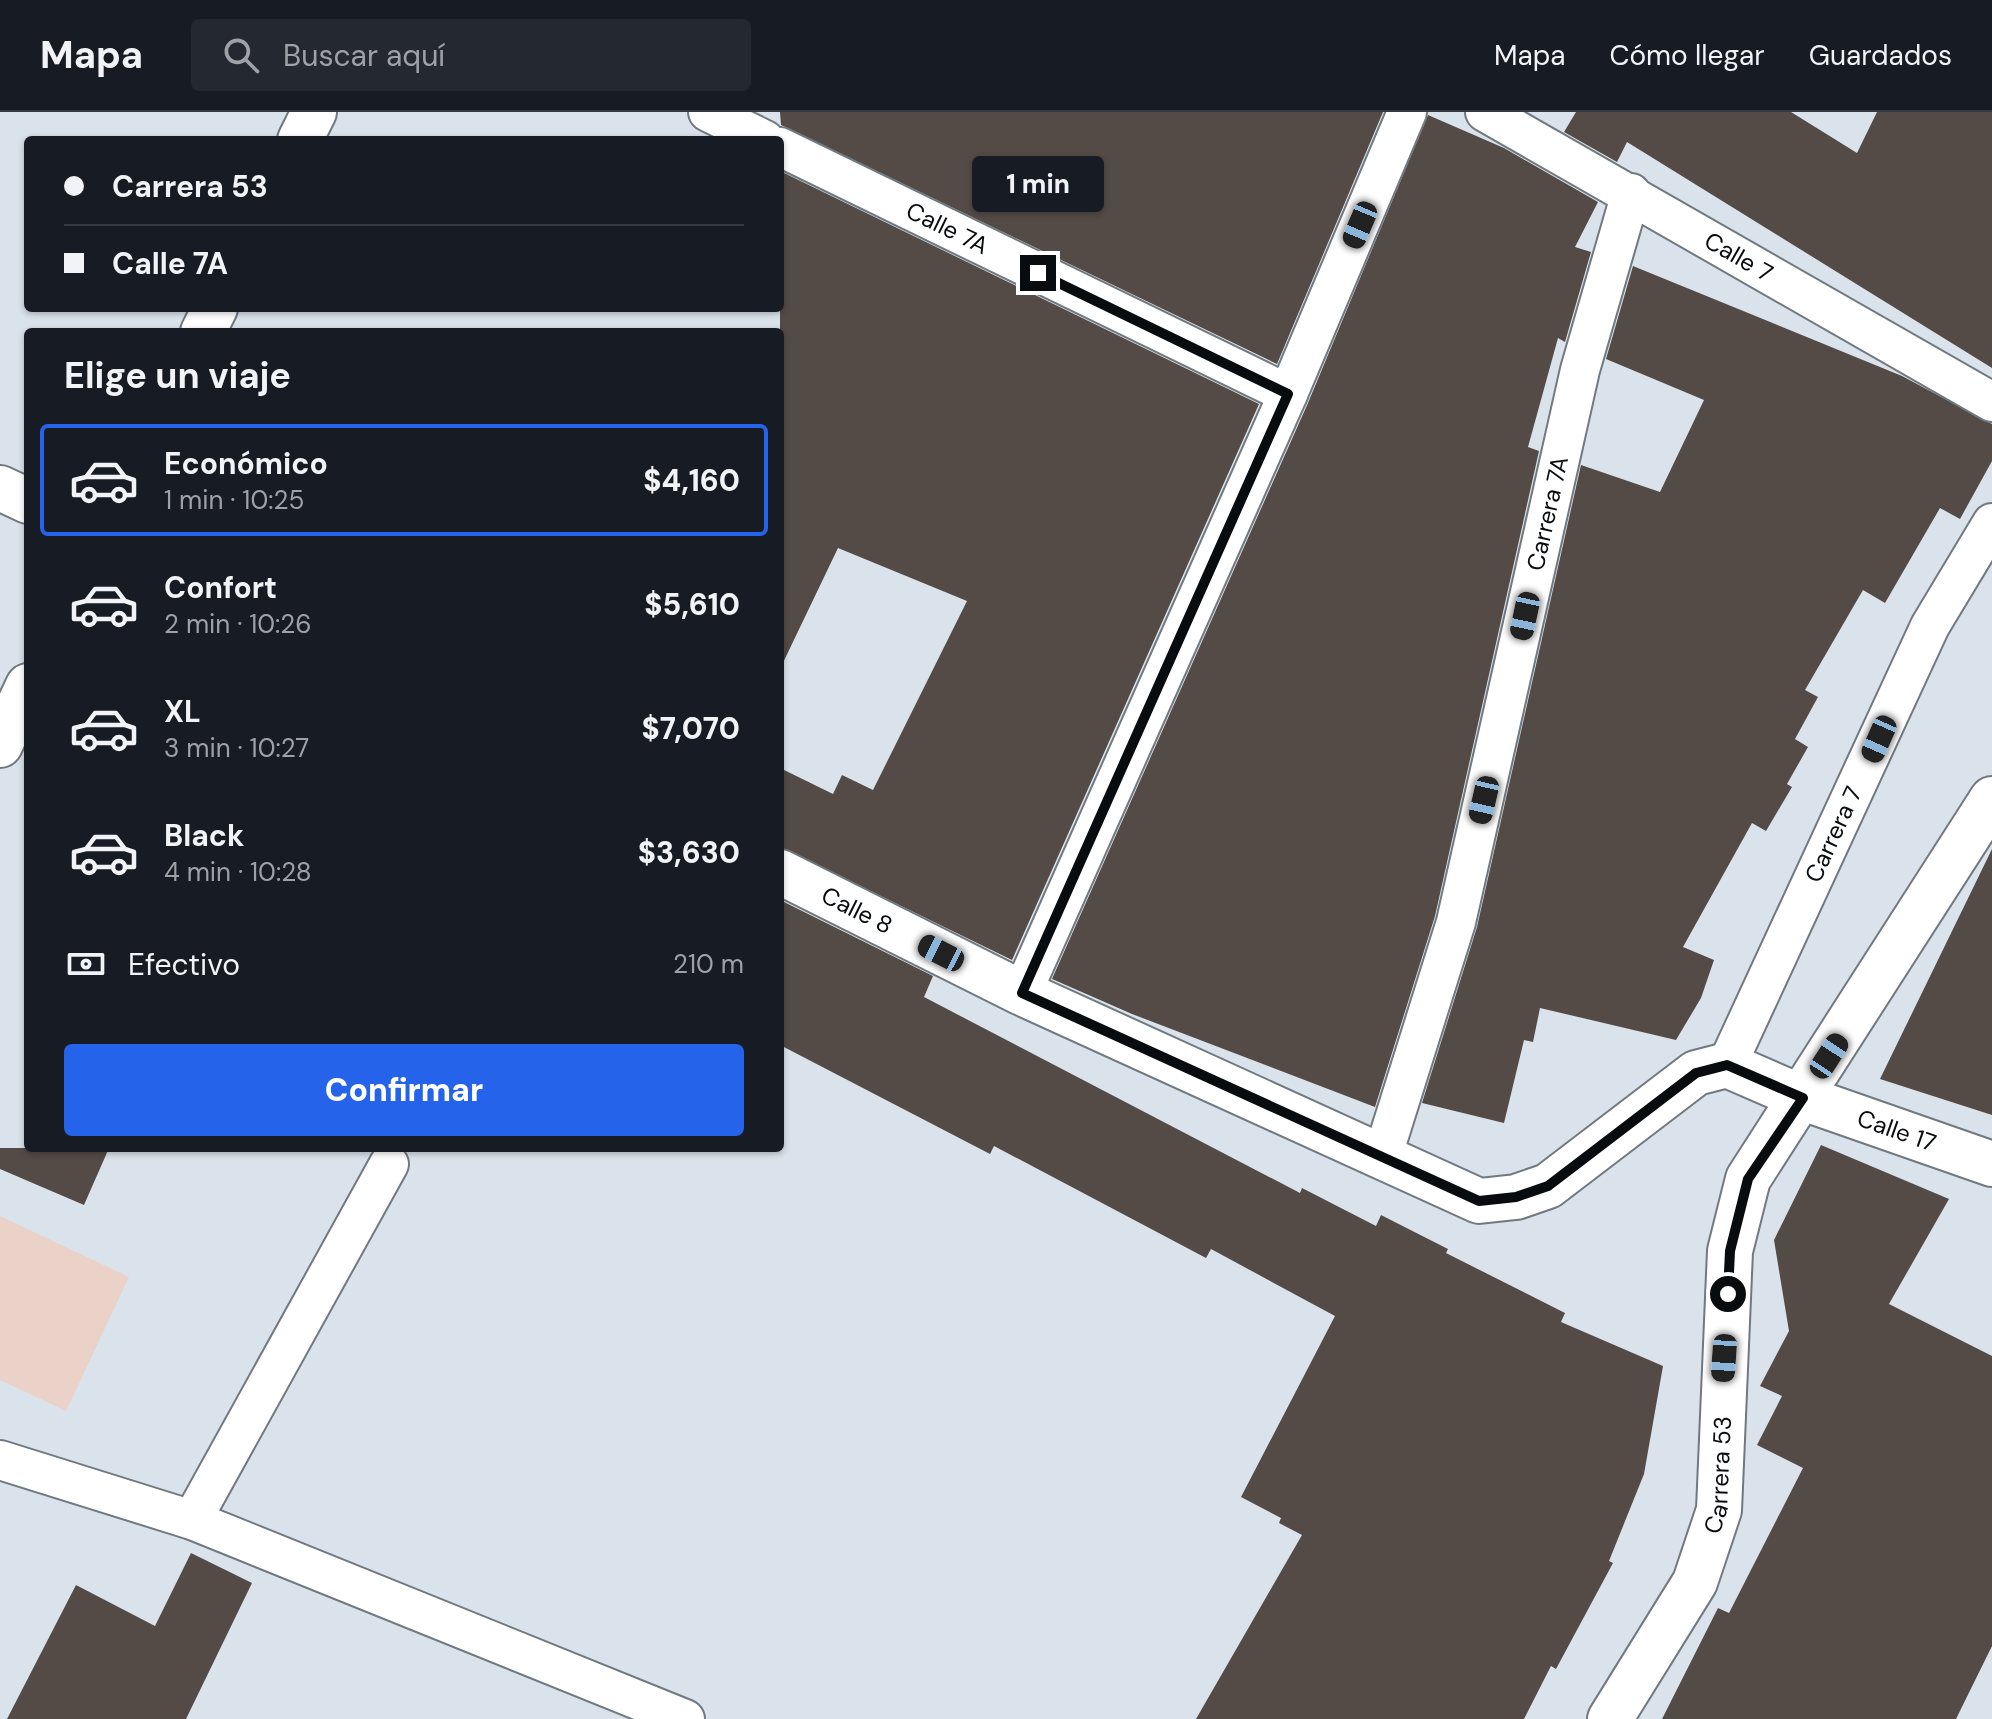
<!DOCTYPE html>
<html lang="es">
<head>
<meta charset="utf-8">
<style>
  body { margin:0; font-family:"DM Sans",sans-serif; background:#242831; color:#f1f3f6; height:100vh; display:flex; flex-direction:column; font-size:30px; white-space:nowrap }
  * { box-sizing:border-box; margin:0 }
  p { font-size:26px; color:#9ea1a6 }
  .icon { flex:none; width:44px; height:44px; fill:none; stroke:currentColor; stroke-width:2; stroke-linecap:round; stroke-linejoin:round }
  .map { position:relative; flex:1; overflow:hidden }
  .details { position:absolute; left:24px; top:216px; width:760px; height:824px; display:flex; flex-direction:column; background:#171b24; border-radius:8px; box-shadow:0 2px 6px #0004 }
  .details>* { flex:none }
  .hud { position:absolute; left:24px; top:24px; width:760px; height:176px; border-radius:8px; box-shadow:0 2px 6px #0004; display:grid; align-content:center; height:176px; padding:0 40px; background:#171b24 }
  .end { position:absolute; width:36px; height:36px; margin:-18px; border:10px solid #090c0e; background:#fff; box-shadow:0 0 0 4px #fff }
  .from { border-radius:50% }
  .bubble { position:absolute; height:56px; border-radius:8px; background:#171b24; box-shadow:0 2px 6px #0004; font-size:26px; font-weight:800; line-height:56px; text-align:center }
  .car { position:absolute; width:24px; height:48px; margin:-24px -12px; border-radius:10px; box-shadow:0 0 6px 2px #0007; background:linear-gradient(#222 24%,#8ab4d8 0 40%,#222 0 76%,#8ab4d8 0 86%,#222 0) }
  .hud b { display:flex; align-items:center; gap:28px; height:76px; font-size:30px }
  .hud b+b { border-top:2px solid #363941 }
  .hud i { width:20px; height:20px; background:#f1f3f6 }
  ul { padding:0; list-style:none }
  li { display:flex; align-items:center; gap:24px; height:112px; margin:0 16px 12px; padding:0 24px; border:4px solid transparent; border-radius:8px }
  li div { flex:1 }
  li b { display:block; font-size:30px }
  li em { font-style:normal; font-weight:800 }
  li.active { border-color:#2563eb }
  li>.icon { width:72px; height:72px; stroke-width:1.5 }
  h2 { padding:0 40px; font-size:36px; line-height:96px }
  .pay { display:flex; align-items:center; gap:20px; height:88px; padding:0 40px; font-size:30px }
  .pay p { margin-inline-start:auto }
  .cta { display:flex; gap:16px; margin-top:auto; padding:16px 40px }
  .cta a { flex:1; height:92px; border-radius:8px; background:#2563eb; color:#fff; font-size:32px; font-weight:800; line-height:92px; text-align:center }
  header { display:flex; align-items:center; gap:48px; box-sizing:border-box; height:112px; padding:0 40px; background:#171b24; border-bottom:2px solid #363941 }
  header strong { font-size:38px }
  nav { display:flex; gap:44px; margin-inline-start:auto; font-size:28px }
  .search { width:560px; height:72px; background:#242831; display:flex; align-items:center; gap:20px; box-sizing:border-box; padding:0 28px; border-radius:8px; color:#9ea1a6; font-size:30px }
  .map>svg:first-child { display:block }
  .education { fill:#ead2c8 }
  .building { fill:#544b47 }
  .lines { fill:none; stroke-linecap:round; stroke-linejoin:round }
  .lane-casing { stroke:#70797f; stroke-width:42 }
  .street-casing { stroke:#70797f; stroke-width:48 }
  .lane { stroke:#fff; stroke-width:38 }
  .street { stroke:#fff; stroke-width:44 }
  .route { stroke:#090c0e; stroke-width:10 }
  .labels { text-anchor:middle; stroke-width:8; stroke-linejoin:round; paint-order:stroke }
  .street-label { font-size:24px; fill:#090c0e; stroke:#dae3eb }
</style>
</head>
<body>
<header>
<strong>Mapa</strong>
<div class="search"><svg class="icon" aria-label="search" viewBox="0 0 24 24"><circle cx="10" cy="10" r="6"/><path d="M15 15l6 6"/></svg>Buscar aquí</div>
<nav><a>Mapa</a><a>Cómo llegar</a><a>Guardados</a></nav>
</header>
<div class="map">
<svg width="1992" height="1607" viewBox="0 0 1992 1607">
  <rect width="100%" height="100%" fill="#dae3eb"/>
  <!-- education -->
  <path class="education" d="M 0,1104 L 129,1165 L 66,1299 L 0,1268 Z"/>
  <!-- building -->
  <g class="building">
    <path d="M 780,0 L 1383,0 L 1277,252 L 781,13 Z"/>
    <path d="M 1576,0 L 1791,0 L 1857,41 L 1877,0 L 1992,0 L 1992,256 L 1627,30 L 1617,50 L 1564,20 Z"/>
    <path d="M 1428,3 L 1504,36 L 1598,90 L 1575,135 L 1591,140 L 1565,230 L 1558,226 L 1528,335 L 1539,339 L 1435,804 L 1375,995 L 1132,902 L 1052,867 L 1308,291 Z"/>
    <path d="M 780,59 L 1259,292 L 1012,848 L 780,735 L 780,656 L 833,682 L 842,663 L 873,678 L 967,489 L 838,436 L 780,557 Z"/>
    <path d="M 1633,154 L 1902,264 L 1992,312 L 1992,349 L 1960,407 L 1940,396 L 1885,491 L 1863,478 L 1805,578 L 1818,585 L 1795,627 L 1808,635 L 1787,672 L 1792,675 L 1766,719 L 1752,711 L 1683,835 L 1714,848 L 1701,886 L 1676,928 L 1540,896 L 1533,930 L 1524,928 L 1504,1011 L 1422,991 L 1477,815 L 1581,353 L 1660,380 L 1704,288 L 1606,247 Z"/>
    <path d="M 1992,737 L 1992,1003 L 1880,967 Z"/>
    <path d="M 780,788 L 933,864 L 924,885 L 1300,1081 L 1302,1076 L 1376,1114 L 1381,1103 L 1448,1137 L 1446,1141 L 1565,1201 L 1561,1210 L 1663,1254 L 1644,1362 L 1609,1449 L 1613,1451 L 1556,1557 L 1551,1554 L 1524,1607 L 1196,1607 L 1302,1423 L 1279,1411 L 1281,1406 L 1241,1385 L 1335,1204 L 1211,1137 L 1206,1146 L 994,1034 L 990,1042 L 780,933 Z"/>
    <path d="M 1821,1033 L 1949,1087 L 1889,1192 L 1992,1244 L 1992,1534 L 1956,1607 L 1662,1607 L 1718,1496 L 1729,1501 L 1803,1356 L 1757,1333 L 1782,1284 L 1760,1274 L 1789,1219 L 1774,1128 Z"/>
    <path d="M 0,1036 L 109,1036 L 84,1093 L 0,1057 Z"/>
    <path d="M 191,1441 L 252,1471 L 186,1607 L 7,1607 L 76,1473 L 155,1514 Z"/>
  </g>
  <g class="lines">
    <defs>
      <g id="lane">
        <path d="M 708,0 L 765,28"/>
        <path id="s1" d="M 1485,0 L 1992,290"/>
        <path id="s2" d="M 780,35 L 1288,282"/>
        <path d="M 1022,881 L 1288,282 L 1407,0"/>
        <path id="s3" d="M 1727,953 L 1930,514 L 1992,411"/>
        <path id="s4" d="M 1382,1046 L 1456,810 L 1580,258 L 1631,81"/>
        <path d="M 0,1348 L 192,1408 L 685,1607"/>
        <path d="M 192,1408 L 389,1052"/>
      </g>
      <g id="street">
        <path d="M 300,28 L 314,0"/>
        <path d="M 203,220 L 215,196"/>
        <path d="M 0,376 L 28,389"/>
        <path d="M 0,633 L 28,574"/>
        <path id="s5" d="M 780,760 L 1022,881 L 1479,1089 L 1516,1085 L 1548,1074 L 1696,961 L 1727,953 L 1803,986 L 1992,1052"/>
        <path id="s6" d="M 1610,1607 L 1695,1470 L 1719,1398 L 1730,1139 L 1748,1067 L 1992,687"/>
      </g>
    </defs>
    <!-- lane casing -->
    <use href="#lane" class="lane-casing"/>
    <!-- street casing -->
    <use href="#street" class="street-casing"/>
    <!-- lane -->
    <use href="#lane" class="lane"/>
    <!-- street -->
    <use href="#street" class="street"/>
  </g>
  <g class="lines">
    <!-- route -->
    <path class="route" d="M 1038,161 L 1288,282 L 1022,881 L 1479,1089 L 1516,1085 L 1548,1074 L 1696,961 L 1727,953 L 1803,986 L 1748,1067 L 1730,1139 L 1728,1182"/>
  </g>
  <g class="labels">
    <!-- street labels -->
    <g class="street-label">
      <text dy="8" stroke="none"><textPath href="#s2" startOffset="186">Calle 7A</textPath></text>
      <text dy="8" stroke="none"><textPath href="#s1" startOffset="292">Calle 7</textPath></text>
      <text dy="8" stroke="none"><textPath href="#s4" startOffset="666">Carrera 7A</textPath></text>
      <text dy="8" stroke="none"><textPath href="#s3" startOffset="254">Carrera 7</textPath></text>
      <text dy="8" stroke="none"><textPath href="#s5" startOffset="86">Calle 8</textPath></text>
      <text dy="8" stroke="none"><textPath href="#s5" startOffset="1244">Calle 17</textPath></text>
      <text dy="8" stroke="none"><textPath href="#s6" startOffset="272">Carrera 53</textPath></text>
    </g>
  </g>
</svg>
<i class="end from" style="left:1728px;top:1182px"></i>
<i class="end" style="left:1038px;top:161px"></i>
<div class="bubble" style="left:972px;top:44px;width:132px">1 min</div>
<i class="car" style="left:1360px;top:113px;rotate:203deg"></i>
<i class="car" style="left:1525px;top:504px;rotate:192deg"></i>
<i class="car" style="left:1879px;top:627px;rotate:204deg"></i>
<i class="car" style="left:1484px;top:688px;rotate:193deg"></i>
<i class="car" style="left:941px;top:841px;rotate:297deg"></i>
<i class="car" style="left:1829px;top:944px;rotate:33deg"></i>
<i class="car" style="left:1724px;top:1246px;rotate:184deg"></i>
<div class="hud">
<b><i class="from"></i>Carrera 53</b>
<b><i></i>Calle 7A</b>
</div>
<section class="details">
<h2>Elige un viaje</h2>
<ul>
<li class="active"><svg class="icon" aria-label="car" viewBox="0 0 24 24"><path d="M5 17H2v-5l4-1 3-4h7l3 4 3 1v5h-3M9 17h6M6 11h13"/><circle cx="7" cy="17" r="2"/><circle cx="17" cy="17" r="2"/></svg><div><b>Económico</b><p>1 min · 10:25</p></div><em>$4,160</em></li>
<li><svg class="icon" aria-label="car" viewBox="0 0 24 24"><path d="M5 17H2v-5l4-1 3-4h7l3 4 3 1v5h-3M9 17h6M6 11h13"/><circle cx="7" cy="17" r="2"/><circle cx="17" cy="17" r="2"/></svg><div><b>Confort</b><p>2 min · 10:26</p></div><em>$5,610</em></li>
<li><svg class="icon" aria-label="car" viewBox="0 0 24 24"><path d="M5 17H2v-5l4-1 3-4h7l3 4 3 1v5h-3M9 17h6M6 11h13"/><circle cx="7" cy="17" r="2"/><circle cx="17" cy="17" r="2"/></svg><div><b>XL</b><p>3 min · 10:27</p></div><em>$7,070</em></li>
<li><svg class="icon" aria-label="car" viewBox="0 0 24 24"><path d="M5 17H2v-5l4-1 3-4h7l3 4 3 1v5h-3M9 17h6M6 11h13"/><circle cx="7" cy="17" r="2"/><circle cx="17" cy="17" r="2"/></svg><div><b>Black</b><p>4 min · 10:28</p></div><em>$3,630</em></li>
</ul>
<div class="pay"><svg class="icon" aria-label="cash" viewBox="0 0 24 24"><path d="M3 7h18v10H3z"/><circle cx="12" cy="12" r="2"/></svg>Efectivo<p>210 m</p></div>
<div class="cta"><a>Confirmar</a></div>
</section>
</div>
</body>
</html>
